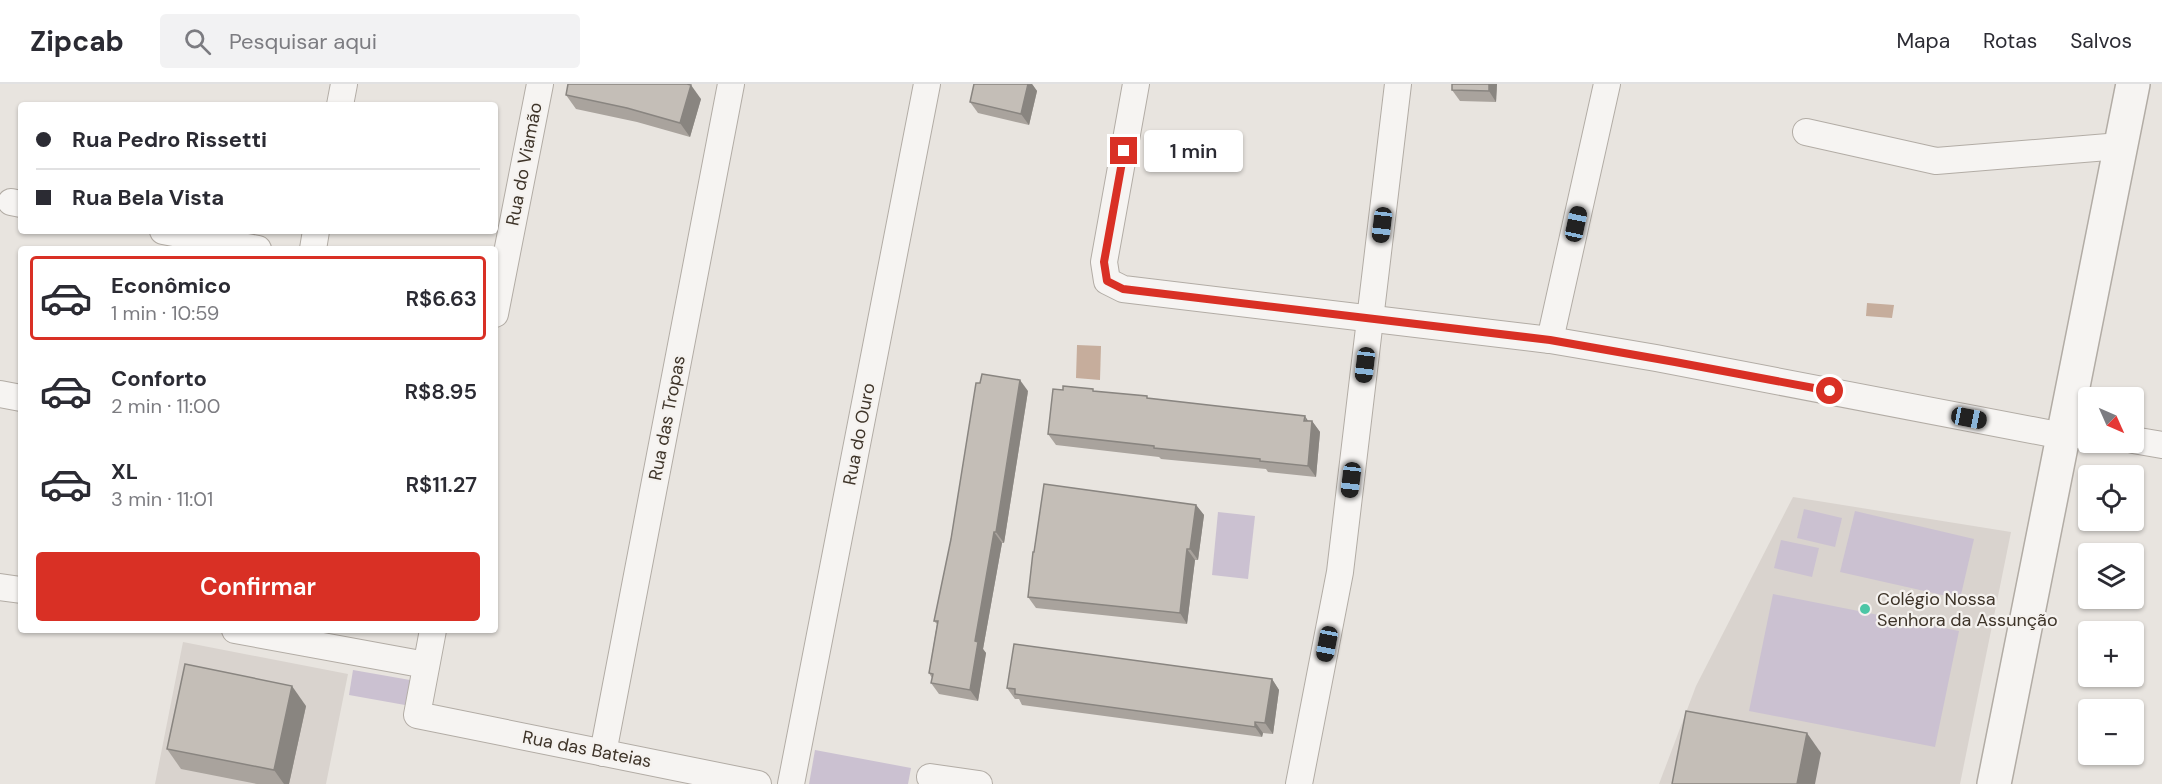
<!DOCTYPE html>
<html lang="pt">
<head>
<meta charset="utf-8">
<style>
  body { margin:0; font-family:"DM Sans",sans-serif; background:#f2f2f3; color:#2b2b33; height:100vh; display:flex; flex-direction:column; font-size:22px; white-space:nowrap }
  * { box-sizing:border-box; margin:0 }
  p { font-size:20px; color:#7c7c81 }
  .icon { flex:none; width:33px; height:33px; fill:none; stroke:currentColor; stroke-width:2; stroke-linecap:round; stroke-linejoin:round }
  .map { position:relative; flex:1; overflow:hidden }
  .drawer { position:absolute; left:18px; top:162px; width:480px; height:387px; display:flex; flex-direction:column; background:#fff; border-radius:6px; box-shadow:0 2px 4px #0004 }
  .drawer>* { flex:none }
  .banner { position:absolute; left:18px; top:18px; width:480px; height:132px; border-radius:6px; box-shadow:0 2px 4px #0004; display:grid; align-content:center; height:132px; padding:0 18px; background:#fff }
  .needle { width:39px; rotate:135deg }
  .buttons { position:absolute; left:2078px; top:303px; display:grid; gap:12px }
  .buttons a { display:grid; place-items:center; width:66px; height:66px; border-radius:6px; background:#fff; box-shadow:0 2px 4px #0004; font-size:30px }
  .end { position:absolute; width:27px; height:27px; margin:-14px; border:8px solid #d93025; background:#fff; box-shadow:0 0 0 3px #fff }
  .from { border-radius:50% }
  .bubble { position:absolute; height:42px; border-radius:6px; background:#fff; box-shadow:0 2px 4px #0004; font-size:20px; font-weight:600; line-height:42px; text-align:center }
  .car { position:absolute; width:18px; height:36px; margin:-18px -9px; border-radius:8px; box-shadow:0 0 4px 2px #0007; background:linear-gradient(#222 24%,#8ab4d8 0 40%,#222 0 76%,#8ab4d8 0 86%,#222 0) }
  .banner b { display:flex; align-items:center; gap:21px; height:57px; font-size:22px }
  .banner b+b { border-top:2px solid #e1e1e2 }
  .banner i { width:15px; height:15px; background:#2b2b33 }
  ul { padding:10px 0 0; list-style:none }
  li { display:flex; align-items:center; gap:18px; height:84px; margin:0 12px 9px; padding:0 6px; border:3px solid transparent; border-radius:6px }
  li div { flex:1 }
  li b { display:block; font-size:22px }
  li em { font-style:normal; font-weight:600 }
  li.active { border-color:#d93025 }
  li>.icon { width:54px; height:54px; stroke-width:1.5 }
  .button { display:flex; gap:12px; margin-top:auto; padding:12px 18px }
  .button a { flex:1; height:69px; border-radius:6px; background:#d93025; color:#fff; font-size:24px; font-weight:600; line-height:69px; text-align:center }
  header { display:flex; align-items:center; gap:36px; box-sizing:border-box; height:84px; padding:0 30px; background:#fff; border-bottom:2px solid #e1e1e2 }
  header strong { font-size:28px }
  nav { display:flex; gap:33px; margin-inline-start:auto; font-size:21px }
  .search { width:420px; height:54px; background:#f2f2f3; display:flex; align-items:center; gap:15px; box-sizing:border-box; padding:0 21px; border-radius:6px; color:#7c7c81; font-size:22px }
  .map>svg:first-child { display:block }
  .built { fill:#d9d3ce }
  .green { fill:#cbc1d1 }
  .water { fill:#c6ad9c }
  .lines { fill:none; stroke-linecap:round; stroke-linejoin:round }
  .minor-casing { stroke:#b2aca5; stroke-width:28 }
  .tertiary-casing { stroke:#b2aca5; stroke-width:36 }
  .minor { stroke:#f6f4f2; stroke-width:26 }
  .tertiary { stroke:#f6f4f2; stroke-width:33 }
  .wall { fill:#a9a39d }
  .shaded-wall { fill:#898580 }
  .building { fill:#c4beb7; stroke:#898580; stroke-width:1.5 }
  .route { stroke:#d93025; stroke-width:8 }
  .poi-dot { fill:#4cc6a6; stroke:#f5f2ef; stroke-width:2 }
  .labels { text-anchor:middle; stroke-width:4.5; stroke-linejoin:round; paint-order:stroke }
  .street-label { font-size:18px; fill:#3e3429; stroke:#f5f2ef }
  .poi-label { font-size:18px; fill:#3e3429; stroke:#f5f2ef; text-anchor:start }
</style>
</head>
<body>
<header>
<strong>Zipcab</strong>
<div class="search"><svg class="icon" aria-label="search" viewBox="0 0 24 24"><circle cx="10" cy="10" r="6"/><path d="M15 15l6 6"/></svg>Pesquisar aqui</div>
<nav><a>Mapa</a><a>Rotas</a><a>Salvos</a></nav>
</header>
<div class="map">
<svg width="2162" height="700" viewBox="0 0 2162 700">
  <rect width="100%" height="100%" fill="#e8e4df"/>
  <!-- built -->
  <g class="built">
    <path d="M 1793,413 L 2011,448 L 1960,700 L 1659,700 L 1696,602 Z"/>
    <path d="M 183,558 L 348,590 L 326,700 L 155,700 Z"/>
  </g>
  <!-- green -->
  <g class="green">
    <path d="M 1804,425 L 1842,434 L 1835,463 L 1797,454 Z"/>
    <path d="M 1855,427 L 1974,455 L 1960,515 L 1840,488 Z"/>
    <path d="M 1218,428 L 1255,432 L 1248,495 L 1212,491 Z"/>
    <path d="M 1781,456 L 1819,464 L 1812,493 L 1774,484 Z"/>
    <path d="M 1773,510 L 1959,547 L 1935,663 L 1749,627 Z"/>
    <path d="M 353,586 L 410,596 L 405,621 L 349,611 Z"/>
    <path d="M 815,666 L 911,684 L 908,700 L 809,700 Z"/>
  </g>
  <!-- water -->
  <g class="water">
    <path d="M 1867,219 L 1894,221 L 1892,234 L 1866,232 Z"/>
    <path d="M 1077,261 L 1101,262 L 1100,296 L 1076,294 Z"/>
  </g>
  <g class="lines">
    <defs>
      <g id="minor">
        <path d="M 1136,0 L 1104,178 L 1107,197 L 1123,205 L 1550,256 L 1656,274 L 2063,352 L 2088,350"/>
        <path d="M 340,21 L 344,0"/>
        <path d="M 1806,48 L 1936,77 L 2120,62"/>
        <path d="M 11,118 L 21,120"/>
        <path d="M 163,147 L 258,165"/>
        <path d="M 313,165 L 316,147"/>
        <path d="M 495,230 L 540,0"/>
        <path d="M 1550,256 L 1607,0"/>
        <path d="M 0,310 L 21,314"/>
        <path d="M 2133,356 L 2162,361"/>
        <path d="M 0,503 L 21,506"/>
        <path d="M 235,546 L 426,581"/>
        <path d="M 433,546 L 417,631 L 758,700"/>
        <path d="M 603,669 L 731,0"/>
        <path d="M 930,693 L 979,700"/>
        <path d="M 791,700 L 927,0"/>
        <path d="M 1299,700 L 1340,488 L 1398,0"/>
      </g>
      <path id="tertiary" d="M 1994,700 L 2133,0"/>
    </defs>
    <!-- minor casing -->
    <use href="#minor" class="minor-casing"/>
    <!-- tertiary casing -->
    <use href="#tertiary" class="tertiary-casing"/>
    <!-- minor -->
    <use href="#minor" class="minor"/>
    <!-- tertiary -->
    <use href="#tertiary" class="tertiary"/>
  </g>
  <!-- wall -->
  <g class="wall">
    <path d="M 974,0 L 1032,0 L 1037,7 L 1029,41 L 978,29 L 970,18 Z"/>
    <path d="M 1452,0 L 1497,0 L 1496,18 L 1460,17 L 1452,6 Z"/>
    <path d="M 566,11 L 701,15 L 690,53 L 637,38 L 576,25 Z"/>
    <path d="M 1063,306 L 1095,307 L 1312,337 L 1320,348 L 1316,393 L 1268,388 L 1266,385 L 1161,375 L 1159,373 L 1056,361 L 1048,350 Z"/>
    <path d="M 1028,307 L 1004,459 L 1002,459 L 983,565 L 986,569 L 978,617 L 939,610 L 931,599 L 932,594 L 929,589 L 937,540 L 934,537 Z"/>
    <path d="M 1196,421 L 1204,431 L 1198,476 L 1195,476 L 1187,540 L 1036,524 L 1028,513 L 1034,468 Z"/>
    <path d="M 1272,595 L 1279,606 L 1273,650 L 1263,649 L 1262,653 L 1022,621 L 1019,615 L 1015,615 L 1007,604 Z"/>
    <path d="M 306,622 L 289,700 L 257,700 L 181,685 L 167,665 Z"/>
  </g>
  <!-- shaded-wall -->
  <g class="shaded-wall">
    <path d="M 1028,0 L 1032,0 L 1037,7 L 1029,41 L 1021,30 Z"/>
    <path d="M 1489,0 L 1497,0 L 1496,18 L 1489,7 Z"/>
    <path d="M 691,1 L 701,15 L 690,53 L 680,39 Z"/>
    <path d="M 1020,296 L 1028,307 L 1004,459 L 996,448 Z"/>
    <path d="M 1305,332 L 1312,343 L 1312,337 L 1320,348 L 1316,393 L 1308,382 Z"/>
    <path d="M 1196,421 L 1204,431 L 1198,476 L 1190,465 Z"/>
    <path d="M 994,448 L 1002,459 L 983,565 L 986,569 L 978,617 L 970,606 L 975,557 Z"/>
    <path d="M 1187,465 L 1195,476 L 1187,540 L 1180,529 Z"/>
    <path d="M 1272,595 L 1279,606 L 1273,650 L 1265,639 Z"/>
    <path d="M 292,602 L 306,622 L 289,700 L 284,700 L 274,686 Z"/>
    <path d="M 1255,638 L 1263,649 L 1262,653 L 1255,643 Z"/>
    <path d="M 1807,649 L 1821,669 L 1815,700 L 1797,700 Z"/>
  </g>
  <!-- building -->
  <g class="building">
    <path d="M 568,0 L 687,0 L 691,1 L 680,39 L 627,24 L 566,11 Z"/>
    <path d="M 974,0 L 1028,0 L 1021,30 L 970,18 Z"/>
    <path d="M 1452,0 L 1489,0 L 1489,7 L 1452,6 Z"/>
    <path d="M 982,290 L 1020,296 L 996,448 L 994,448 L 975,557 L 978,558 L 970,606 L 931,599 L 933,590 L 929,589 L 938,537 L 934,537 L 951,455 L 976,299 L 980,299 Z"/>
    <path d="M 1063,302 L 1093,305 L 1093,307 L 1147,312 L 1147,314 L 1305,332 L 1304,337 L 1312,337 L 1308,382 L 1260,377 L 1260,375 L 1154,364 L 1154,362 L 1048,350 L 1053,305 L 1063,306 Z"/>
    <path d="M 1044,400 L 1196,421 L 1190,465 L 1187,465 L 1180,529 L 1028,513 L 1033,468 L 1034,468 Z"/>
    <path d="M 1014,560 L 1272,595 L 1265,639 L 1255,638 L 1255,643 L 1015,610 L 1015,605 L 1007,604 Z"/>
    <path d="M 185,580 L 292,602 L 274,686 L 167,665 Z"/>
    <path d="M 1686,627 L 1807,649 L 1797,700 L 1672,700 Z"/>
  </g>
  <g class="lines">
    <!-- route -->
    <path class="route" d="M 1124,67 L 1104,178 L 1107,197 L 1123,205 L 1550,256 L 1675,278 L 1830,307"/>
  </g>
  <!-- markers -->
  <circle class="poi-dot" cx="1865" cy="525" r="6"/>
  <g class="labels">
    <!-- street labels -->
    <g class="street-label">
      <text transform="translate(524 80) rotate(-79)" y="6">Rua do Viamão</text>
      <text transform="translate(667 334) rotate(-79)" y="6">Rua das Tropas</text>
      <text transform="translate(859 350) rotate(-79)" y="6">Rua do Ouro</text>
      <text transform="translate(587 665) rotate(11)" y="6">Rua das Bateias</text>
    </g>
    <!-- poi labels -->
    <g class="poi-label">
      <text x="1877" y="521">Colégio Nossa<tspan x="1877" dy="21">Senhora da Assunção</tspan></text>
    </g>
  </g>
</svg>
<div class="buttons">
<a><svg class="needle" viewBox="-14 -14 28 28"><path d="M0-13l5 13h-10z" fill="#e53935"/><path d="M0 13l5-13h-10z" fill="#7c7c81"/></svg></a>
<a><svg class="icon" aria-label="locate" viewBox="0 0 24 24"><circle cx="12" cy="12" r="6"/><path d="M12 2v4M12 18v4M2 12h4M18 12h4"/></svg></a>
<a><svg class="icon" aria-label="layers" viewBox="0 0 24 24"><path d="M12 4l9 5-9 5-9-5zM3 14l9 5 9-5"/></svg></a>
<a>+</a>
<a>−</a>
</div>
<i class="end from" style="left:1830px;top:307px"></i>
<i class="end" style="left:1124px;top:67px"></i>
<div class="bubble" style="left:1144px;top:46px;width:99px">1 min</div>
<i class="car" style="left:1576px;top:140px;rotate:12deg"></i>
<i class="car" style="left:1382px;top:141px;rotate:187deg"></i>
<i class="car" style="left:1365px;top:281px;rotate:187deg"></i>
<i class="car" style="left:1969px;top:334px;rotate:101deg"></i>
<i class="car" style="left:1351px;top:396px;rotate:187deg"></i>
<i class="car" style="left:1327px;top:560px;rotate:191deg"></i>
<div class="banner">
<b><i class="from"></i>Rua Pedro Rissetti</b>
<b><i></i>Rua Bela Vista</b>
</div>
<section class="drawer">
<ul>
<li class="active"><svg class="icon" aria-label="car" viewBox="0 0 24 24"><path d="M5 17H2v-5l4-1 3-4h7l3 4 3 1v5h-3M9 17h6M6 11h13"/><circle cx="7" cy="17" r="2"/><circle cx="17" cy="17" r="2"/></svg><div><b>Econômico</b><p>1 min · 10:59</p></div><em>R$6.63</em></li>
<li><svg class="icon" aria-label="car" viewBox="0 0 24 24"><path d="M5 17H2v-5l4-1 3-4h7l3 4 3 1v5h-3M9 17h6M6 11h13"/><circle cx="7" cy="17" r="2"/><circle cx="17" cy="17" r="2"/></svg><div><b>Conforto</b><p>2 min · 11:00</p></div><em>R$8.95</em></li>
<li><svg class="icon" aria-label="car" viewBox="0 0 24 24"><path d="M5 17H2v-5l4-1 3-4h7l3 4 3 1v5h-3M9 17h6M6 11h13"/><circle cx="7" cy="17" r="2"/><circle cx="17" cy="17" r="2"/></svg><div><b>XL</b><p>3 min · 11:01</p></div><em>R$11.27</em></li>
</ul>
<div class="button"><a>Confirmar</a></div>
</section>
</div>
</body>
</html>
